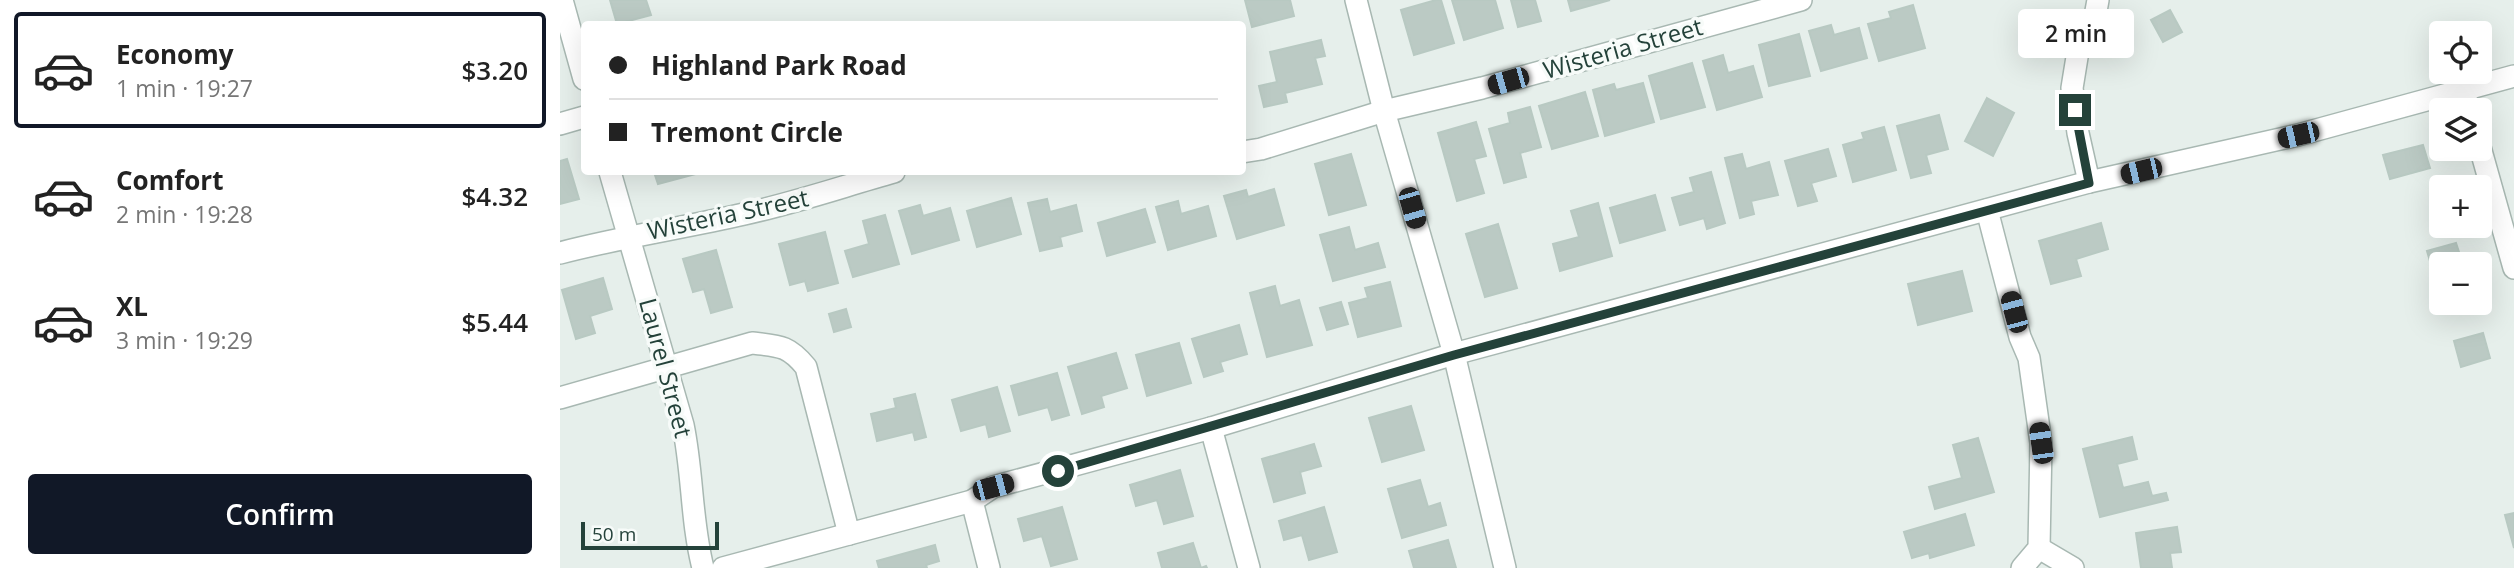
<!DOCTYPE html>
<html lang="en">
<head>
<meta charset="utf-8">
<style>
  body { margin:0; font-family:"Open Sans",sans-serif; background:#f6f6f6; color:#222; height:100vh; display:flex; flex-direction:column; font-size:26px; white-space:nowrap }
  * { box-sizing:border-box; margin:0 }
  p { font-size:23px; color:#767676 }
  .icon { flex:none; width:38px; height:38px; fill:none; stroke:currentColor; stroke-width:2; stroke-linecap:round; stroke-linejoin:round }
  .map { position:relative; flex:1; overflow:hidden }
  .side { display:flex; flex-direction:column; background:#fff; width:560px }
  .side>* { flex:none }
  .banner { position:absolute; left:21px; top:21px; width:665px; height:154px; border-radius:7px; box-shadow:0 7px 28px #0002; display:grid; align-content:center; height:154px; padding:0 28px; background:#fff }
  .buttons { position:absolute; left:1869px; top:21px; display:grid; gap:14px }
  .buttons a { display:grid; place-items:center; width:63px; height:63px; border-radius:7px; background:#fff; box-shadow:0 7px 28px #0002; font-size:35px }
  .scale { position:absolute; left:21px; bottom:18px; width:138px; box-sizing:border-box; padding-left:7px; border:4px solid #24423a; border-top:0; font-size:19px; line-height:24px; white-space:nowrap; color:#24423a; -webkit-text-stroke:5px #f7fbf9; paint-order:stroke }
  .end { position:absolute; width:32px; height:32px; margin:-16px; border:9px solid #24423a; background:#fff; box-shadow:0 0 0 4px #fff }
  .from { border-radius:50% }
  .bubble { position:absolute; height:49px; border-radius:7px; background:#fff; box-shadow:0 7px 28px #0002; font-size:23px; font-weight:600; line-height:49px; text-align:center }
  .car { position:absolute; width:21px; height:42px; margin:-21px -10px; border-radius:9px; box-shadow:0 0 5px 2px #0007; background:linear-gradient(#222 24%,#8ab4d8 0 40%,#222 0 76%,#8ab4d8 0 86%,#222 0) }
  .banner b { display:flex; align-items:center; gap:24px; height:66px; font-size:26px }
  .banner b+b { border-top:2px solid #e0e0e0 }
  .banner i { width:18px; height:18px; background:#222 }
  ul { padding:12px 0 0; list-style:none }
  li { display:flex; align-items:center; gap:21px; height:116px; margin:0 14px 10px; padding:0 14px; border:4px solid transparent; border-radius:7px }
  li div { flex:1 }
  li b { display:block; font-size:26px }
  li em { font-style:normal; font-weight:600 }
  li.active { border-color:#111827 }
  li>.icon { width:63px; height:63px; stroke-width:1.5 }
  .button { display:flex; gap:14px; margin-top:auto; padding:14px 28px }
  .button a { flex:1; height:80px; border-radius:7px; background:#111827; color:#fff; font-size:28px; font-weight:600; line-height:80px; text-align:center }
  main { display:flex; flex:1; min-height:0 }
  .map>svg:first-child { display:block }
  .building { fill:#bbcac4; stroke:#b8c9c2; stroke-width:2 }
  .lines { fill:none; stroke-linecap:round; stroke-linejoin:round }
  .minor-casing { stroke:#a8b8b2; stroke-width:24 }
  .minor { stroke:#fff; stroke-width:21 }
  .route { stroke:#24423a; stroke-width:9 }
  .labels { text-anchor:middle; stroke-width:7; stroke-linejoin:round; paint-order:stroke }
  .street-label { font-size:24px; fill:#24423a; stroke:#f7fbf9 }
</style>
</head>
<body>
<main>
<section class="side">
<ul>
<li class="active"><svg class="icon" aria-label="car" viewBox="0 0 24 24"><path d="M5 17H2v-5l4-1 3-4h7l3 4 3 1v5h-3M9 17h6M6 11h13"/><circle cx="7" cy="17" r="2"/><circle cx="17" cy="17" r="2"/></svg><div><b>Economy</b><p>1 min · 19:27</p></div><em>$3.20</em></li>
<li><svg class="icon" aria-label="car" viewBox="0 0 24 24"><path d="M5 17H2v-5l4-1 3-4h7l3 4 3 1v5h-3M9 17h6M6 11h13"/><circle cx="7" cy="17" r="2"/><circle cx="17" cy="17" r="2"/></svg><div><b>Comfort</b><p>2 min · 19:28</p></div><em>$4.32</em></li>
<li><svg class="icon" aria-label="car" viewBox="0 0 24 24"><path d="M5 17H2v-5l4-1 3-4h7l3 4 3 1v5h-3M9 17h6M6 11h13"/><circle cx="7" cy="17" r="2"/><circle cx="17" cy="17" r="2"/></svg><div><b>XL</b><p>3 min · 19:29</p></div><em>$5.44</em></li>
</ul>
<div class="button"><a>Confirm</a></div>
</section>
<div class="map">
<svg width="1954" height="568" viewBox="0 0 1954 568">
  <rect width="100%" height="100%" fill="#e6efeb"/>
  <!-- building -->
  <g class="building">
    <path d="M 50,0 L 86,0 L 91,15 L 57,24 Z"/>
    <path d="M 685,0 L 730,0 L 734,16 L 692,27 Z"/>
    <path d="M 876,0 L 881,0 L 894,43 L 854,55 L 841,10 Z"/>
    <path d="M 892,0 L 935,0 L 943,28 L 904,40 Z"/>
    <path d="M 951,0 L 975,0 L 981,21 L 958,27 Z"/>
    <path d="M 1008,0 L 1050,0 L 1011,11 Z"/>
    <path d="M 1353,5 L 1365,48 L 1319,61 L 1308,24 L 1331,18 L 1329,12 Z"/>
    <path d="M 1610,10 L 1622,32 L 1603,42 L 1591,20 Z"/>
    <path d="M 1271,25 L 1274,35 L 1299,28 L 1307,58 L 1261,71 L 1249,31 Z"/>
    <path d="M 1239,34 L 1250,76 L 1209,86 L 1199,45 Z"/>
    <path d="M 761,40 L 765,56 L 755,58 L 762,84 L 725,93 L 727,102 L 704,107 L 699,86 L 717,82 L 710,52 Z"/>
    <path d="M 1163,55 L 1168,73 L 1193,66 L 1202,97 L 1157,110 L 1143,61 Z"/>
    <path d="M 1132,63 L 1145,107 L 1101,119 L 1089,76 Z"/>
    <path d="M 1083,83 L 1094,122 L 1045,136 L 1033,90 L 1054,84 L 1056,90 Z"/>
    <path d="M 1025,92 L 1038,136 L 992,149 L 979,106 Z"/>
    <path d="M 1427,98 L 1454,113 L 1433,156 L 1405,141 Z"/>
    <path d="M 970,107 L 981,147 L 960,153 L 966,177 L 944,183 L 929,129 L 950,123 L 948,113 Z"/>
    <path d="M 1379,115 L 1388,149 L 1366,155 L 1371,173 L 1351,178 L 1337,126 Z"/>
    <path d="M 916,122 L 926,156 L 914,159 L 924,193 L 897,201 L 878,133 Z"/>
    <path d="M 1324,127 L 1336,170 L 1293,182 L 1283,145 L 1304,139 L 1302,133 Z"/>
    <path d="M 1863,145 L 1870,168 L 1830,179 L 1823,155 Z"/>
    <path d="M 1268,149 L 1276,176 L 1251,183 L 1257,201 L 1238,206 L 1225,161 Z"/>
    <path d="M 791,154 L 806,205 L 769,215 L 755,164 Z"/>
    <path d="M 1182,154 L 1186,169 L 1209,162 L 1218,195 L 1191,201 L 1194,214 L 1180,218 L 1165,158 Z"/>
    <path d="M 7,159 L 19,199 L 0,204 L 0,161 Z"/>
    <path d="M 94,172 L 143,172 L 98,184 Z"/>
    <path d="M 1151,172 L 1165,223 L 1147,229 L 1144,218 L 1120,225 L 1112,198 L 1134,192 L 1130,178 Z"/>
    <path d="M 714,189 L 724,225 L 677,239 L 664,196 L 686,190 L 688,197 Z"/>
    <path d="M 1095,195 L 1105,230 L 1060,243 L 1050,208 Z"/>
    <path d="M 451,198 L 461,234 L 417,247 L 407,211 Z"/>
    <path d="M 487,199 L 490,212 L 516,205 L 522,231 L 500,237 L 502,246 L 480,251 L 468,203 Z"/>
    <path d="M 618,201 L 621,214 L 648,206 L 656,236 L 608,250 L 596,207 Z"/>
    <path d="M 1038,203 L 1052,256 L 1000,271 L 993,244 L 1019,237 L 1011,211 Z"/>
    <path d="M 360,205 L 363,216 L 390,208 L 399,240 L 352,254 L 339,211 Z"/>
    <path d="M 585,209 L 595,242 L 547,256 L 538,223 Z"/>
    <path d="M 325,215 L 339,264 L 293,277 L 285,251 L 309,244 L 303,221 Z"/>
    <path d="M 1541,223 L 1548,249 L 1516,259 L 1521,276 L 1491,284 L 1479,241 Z"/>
    <path d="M 938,224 L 957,288 L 925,297 L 906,234 Z"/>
    <path d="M 789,227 L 795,250 L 818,243 L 825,267 L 773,281 L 760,235 Z"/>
    <path d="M 265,232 L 278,283 L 248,291 L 245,281 L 230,285 L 219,244 Z"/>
    <path d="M 1896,243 L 1903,264 L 1881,264 L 1880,295 L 1867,251 Z"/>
    <path d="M 156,250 L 172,307 L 151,313 L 144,289 L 133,292 L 123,259 Z"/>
    <path d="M 1402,271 L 1412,311 L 1358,325 L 1348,284 Z"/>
    <path d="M 43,278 L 52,309 L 30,316 L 35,333 L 16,339 L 2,290 Z"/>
    <path d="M 830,282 L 841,326 L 798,337 L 789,303 L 808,298 L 805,288 Z"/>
    <path d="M 715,286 L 720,306 L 739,300 L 752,345 L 707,357 L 690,293 Z"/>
    <path d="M 781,302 L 788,324 L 767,330 L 760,308 Z"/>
    <path d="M 286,309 L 291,327 L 274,332 L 269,314 Z"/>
    <path d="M 679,325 L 687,354 L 660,362 L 663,371 L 644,377 L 632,339 Z"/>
    <path d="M 1923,333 L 1930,358 L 1901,367 L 1894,341 Z"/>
    <path d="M 619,343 L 631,383 L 587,396 L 576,355 Z"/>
    <path d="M 556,353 L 567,388 L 541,396 L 544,407 L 522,414 L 508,367 Z"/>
    <path d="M 497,373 L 509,415 L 492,420 L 488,407 L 459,415 L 451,386 Z"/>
    <path d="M 437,387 L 450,431 L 429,437 L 426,424 L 401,431 L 392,400 Z"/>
    <path d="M 355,394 L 366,437 L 355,440 L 353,432 L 317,441 L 311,414 L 336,408 L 334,399 Z"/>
    <path d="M 851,406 L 864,450 L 822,462 L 809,418 Z"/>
    <path d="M 1572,437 L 1577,459 L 1557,464 L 1563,488 L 1588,482 L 1592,496 L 1606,493 L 1608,500 L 1540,517 L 1523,449 Z"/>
    <path d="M 1418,438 L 1434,492 L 1375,509 L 1369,487 L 1402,478 L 1393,445 Z"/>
    <path d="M 754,444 L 761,466 L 740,472 L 745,493 L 714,502 L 702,459 Z"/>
    <path d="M 620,470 L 633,516 L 604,524 L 597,500 L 576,506 L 570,485 Z"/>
    <path d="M 860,480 L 868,507 L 880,503 L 886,525 L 842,538 L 828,489 Z"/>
    <path d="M 502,507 L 517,559 L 491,566 L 482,536 L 464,541 L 458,519 Z"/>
    <path d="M 764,507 L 777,552 L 749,560 L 742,535 L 724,540 L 719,521 Z"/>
    <path d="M 1954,513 L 1954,548 L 1945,515 Z"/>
    <path d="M 1405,514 L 1414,545 L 1370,558 L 1369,553 L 1352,558 L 1344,532 Z"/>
    <path d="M 1617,527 L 1621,552 L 1610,553 L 1612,568 L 1581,568 L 1576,533 Z"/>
    <path d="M 888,540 L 896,568 L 854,568 L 849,551 Z"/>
    <path d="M 633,543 L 641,568 L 646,566 L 647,568 L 602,568 L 598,553 Z"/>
    <path d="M 375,545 L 379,561 L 366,565 L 367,568 L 319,568 L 317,561 Z"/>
  </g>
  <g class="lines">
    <defs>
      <g id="minor">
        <path d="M 2,0 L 24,79"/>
        <path d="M 796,0 L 824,111 L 894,354 L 945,568"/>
        <path d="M 1904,90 L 1909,110"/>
        <path d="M 0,124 L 24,117"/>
        <path d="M 1920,147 L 1954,268"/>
        <path d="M 682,152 L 701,149 L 824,111 L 922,88 L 1241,0"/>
        <path d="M 50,172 L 123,425 C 133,473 131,521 143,568"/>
        <path d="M 1529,182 L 1518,133 L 1512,88 L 1518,51 L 1534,22 L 1538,0"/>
        <path d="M 1427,210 L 1460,337 L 1469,358 L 1481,443 L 1479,548 L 1462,568"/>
        <path d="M 0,253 C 61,237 123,228 184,214 C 235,203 284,186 334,172"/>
        <path d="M 0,398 L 192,343 C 219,346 228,345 246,367 L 289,534 L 412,501 L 433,487 L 651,428 L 894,354 L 1529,182 L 1738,135 L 1954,76"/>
        <path d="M 651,428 L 689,568"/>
        <path d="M 412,501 L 429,568"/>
        <path d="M 1479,548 L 1513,568"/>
        <path d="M 163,568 L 289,534"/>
      </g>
    </defs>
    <!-- minor casing -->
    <use href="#minor" class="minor-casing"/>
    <!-- minor -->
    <use href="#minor" class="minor"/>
  </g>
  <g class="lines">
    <!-- route -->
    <path class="route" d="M 498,471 L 894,355 L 1529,183 L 1515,110"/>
  </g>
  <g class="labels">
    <!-- street labels -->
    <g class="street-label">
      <text transform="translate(1063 49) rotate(-16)" y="8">Wisteria Street</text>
      <text transform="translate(168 215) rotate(-12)" y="8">Wisteria Street</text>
      <text transform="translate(105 368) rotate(75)" y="8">Laurel Street</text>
    </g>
  </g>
</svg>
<div class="buttons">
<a><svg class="icon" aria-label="locate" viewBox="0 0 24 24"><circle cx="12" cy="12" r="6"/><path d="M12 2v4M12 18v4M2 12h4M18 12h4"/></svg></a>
<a><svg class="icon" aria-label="layers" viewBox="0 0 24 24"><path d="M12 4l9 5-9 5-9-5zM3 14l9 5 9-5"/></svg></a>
<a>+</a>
<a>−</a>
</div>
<div class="scale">50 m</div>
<i class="end from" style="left:498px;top:471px"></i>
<i class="end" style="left:1515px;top:110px"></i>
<div class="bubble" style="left:1458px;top:9px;width:116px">2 min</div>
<i class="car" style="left:948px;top:81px;rotate:254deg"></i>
<i class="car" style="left:1738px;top:135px;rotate:257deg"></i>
<i class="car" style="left:1581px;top:171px;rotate:257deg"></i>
<i class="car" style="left:852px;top:208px;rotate:164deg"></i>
<i class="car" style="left:1454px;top:312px;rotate:345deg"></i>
<i class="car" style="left:1481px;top:443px;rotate:352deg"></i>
<i class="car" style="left:433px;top:487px;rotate:75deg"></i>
<div class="banner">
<b><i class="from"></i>Highland Park Road</b>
<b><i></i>Tremont Circle</b>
</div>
</div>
</main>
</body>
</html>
